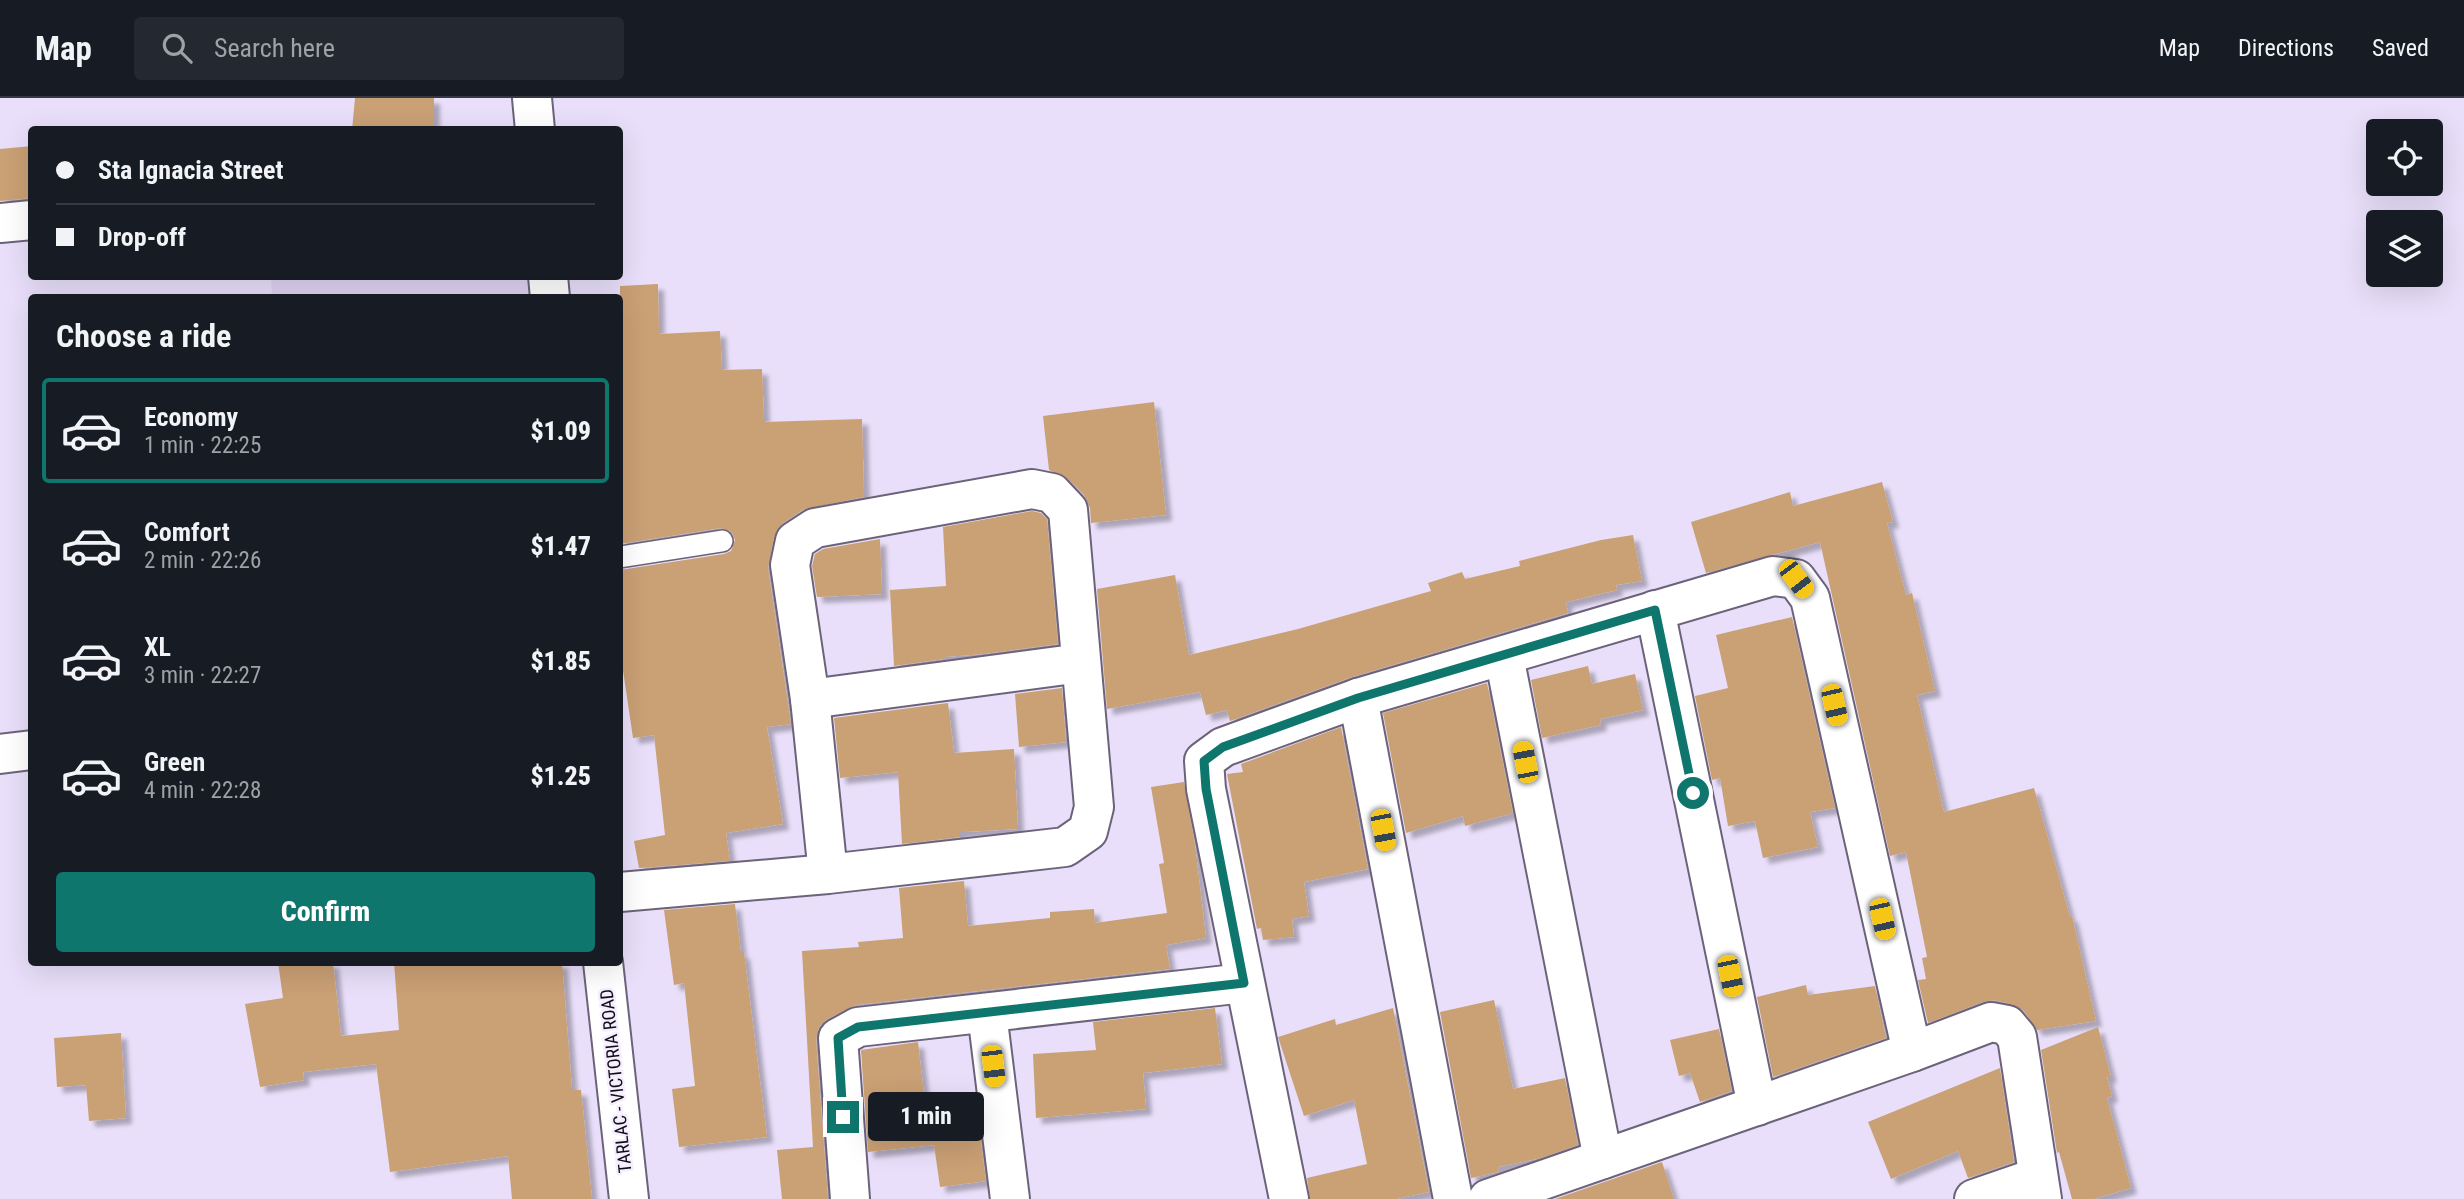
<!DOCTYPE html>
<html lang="en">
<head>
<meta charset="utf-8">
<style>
  body { margin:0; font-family:"Roboto Condensed",sans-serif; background:#242831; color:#f1f3f6; height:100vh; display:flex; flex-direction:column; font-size:26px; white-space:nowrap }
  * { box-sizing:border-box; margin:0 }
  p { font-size:23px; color:#9ea1a6 }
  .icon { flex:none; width:38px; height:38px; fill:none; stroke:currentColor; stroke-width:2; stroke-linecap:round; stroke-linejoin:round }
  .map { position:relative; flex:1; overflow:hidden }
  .side { position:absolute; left:28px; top:196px; width:595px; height:672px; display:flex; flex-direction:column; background:#171b24; border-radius:7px; box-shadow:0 7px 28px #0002 }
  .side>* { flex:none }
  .banner { position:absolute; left:28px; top:28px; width:595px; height:154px; border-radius:7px; box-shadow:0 7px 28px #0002; display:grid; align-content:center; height:154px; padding:0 28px; background:#171b24 }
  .controls { position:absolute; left:2366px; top:21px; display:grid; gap:14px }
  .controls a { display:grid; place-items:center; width:77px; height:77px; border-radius:7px; background:#171b24; box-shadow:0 7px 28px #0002; font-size:35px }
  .end { position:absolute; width:32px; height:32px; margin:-16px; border:9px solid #0f766e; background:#fff; box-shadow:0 0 0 4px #fff }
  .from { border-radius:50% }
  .bubble { position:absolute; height:49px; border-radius:7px; background:#171b24; box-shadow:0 7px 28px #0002; font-size:23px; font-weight:800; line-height:49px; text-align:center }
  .car { position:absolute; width:21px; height:42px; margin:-21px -10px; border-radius:9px; box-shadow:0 0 5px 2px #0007; background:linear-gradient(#f5c518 24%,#345 0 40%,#f5c518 0 76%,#345 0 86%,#f5c518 0) }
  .banner b { display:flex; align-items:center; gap:24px; height:66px; font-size:26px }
  .banner b+b { border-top:2px solid #363941 }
  .banner i { width:18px; height:18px; background:#f1f3f6 }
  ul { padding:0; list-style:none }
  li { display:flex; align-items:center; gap:21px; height:105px; margin:0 14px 10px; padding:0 14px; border:4px solid transparent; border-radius:7px }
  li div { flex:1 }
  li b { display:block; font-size:26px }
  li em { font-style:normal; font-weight:800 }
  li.selected { border-color:#0f766e }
  li>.icon { width:63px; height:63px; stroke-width:1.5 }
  h2 { padding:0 28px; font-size:32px; line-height:84px }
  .button { display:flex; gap:14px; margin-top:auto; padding:14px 28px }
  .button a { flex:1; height:80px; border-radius:7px; background:#0f766e; color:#fff; font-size:28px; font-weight:800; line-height:80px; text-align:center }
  header { display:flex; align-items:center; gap:42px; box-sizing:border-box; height:98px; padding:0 35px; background:#171b24; border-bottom:2px solid #363941 }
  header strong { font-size:33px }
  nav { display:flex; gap:38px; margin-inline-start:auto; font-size:24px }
  .search { width:490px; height:63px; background:#242831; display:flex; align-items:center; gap:18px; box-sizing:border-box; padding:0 24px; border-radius:7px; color:#9ea1a6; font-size:26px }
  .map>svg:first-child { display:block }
  .built { fill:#e0d3f5 }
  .building { fill:#caa074; filter:url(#shadow) }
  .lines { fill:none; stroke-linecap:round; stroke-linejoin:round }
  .lane-casing { stroke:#6c637a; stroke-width:24 }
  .street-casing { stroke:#6c637a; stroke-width:42 }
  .primary-casing { stroke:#6c637a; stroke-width:42 }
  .lane { stroke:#fff; stroke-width:21 }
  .street { stroke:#fff; stroke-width:38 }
  .primary { stroke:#fff; stroke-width:38 }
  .route { stroke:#0f766e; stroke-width:9 }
  .labels { text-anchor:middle; stroke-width:5; stroke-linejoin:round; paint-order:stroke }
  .street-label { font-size:18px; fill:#100d16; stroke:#f4eeff }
</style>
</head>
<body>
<header>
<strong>Map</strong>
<div class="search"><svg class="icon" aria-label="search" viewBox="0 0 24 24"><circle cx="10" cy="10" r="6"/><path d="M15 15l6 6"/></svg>Search here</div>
<nav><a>Map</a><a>Directions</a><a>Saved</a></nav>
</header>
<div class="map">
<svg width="2464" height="1101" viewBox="0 0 2464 1101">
  <defs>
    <filter id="shadow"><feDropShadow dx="6" dy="6" stdDeviation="2" flood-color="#0004"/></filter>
  </defs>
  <rect width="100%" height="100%" fill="#e9dffa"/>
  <!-- built -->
  <path class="built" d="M 271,179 L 528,179 L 529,199 L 272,199 Z"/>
  <!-- building -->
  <g class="building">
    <path d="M 355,0 L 434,0 L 434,32 L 352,32 Z"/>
    <path d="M 32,48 L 32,100 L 0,103 L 0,51 Z"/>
    <path d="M 658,186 L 659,236 L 720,233 L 722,272 L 762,271 L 764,324 L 862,321 L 864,399 L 804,411 L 783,425 L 774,439 L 768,470 L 791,626 L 767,629 L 783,726 L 726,735 L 730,763 L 639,770 L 634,743 L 665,737 L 654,637 L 633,640 L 620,552 L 620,472 L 724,456 L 731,453 L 735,442 L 732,434 L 720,430 L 620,446 L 620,188 Z"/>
    <path d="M 1154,304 L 1166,417 L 1091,425 L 1090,410 L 1084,397 L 1067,380 L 1049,372 L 1043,318 Z"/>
    <path d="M 1882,384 L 1893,424 L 1887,425 L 1906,497 L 1912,495 L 1935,593 L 1917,597 L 1944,714 L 2034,690 L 2070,819 L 2072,818 L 2096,923 L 2037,932 L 2023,912 L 2011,906 L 1994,902 L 1983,904 L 1928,925 L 1918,882 L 1926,881 L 1922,860 L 1927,859 L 1906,754 L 1890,758 L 1820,444 L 1706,475 L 1691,424 L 1790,394 L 1793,408 Z"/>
    <path d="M 1032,413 L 1041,415 L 1047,421 L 1058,546 L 983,556 L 943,559 L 943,561 L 894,568 L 890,492 L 946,488 L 943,429 Z"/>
    <path d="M 1633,437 L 1642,483 L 1616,487 L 1617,492 L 1566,504 L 1568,515 L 1352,579 L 1230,623 L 1227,612 L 1206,617 L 1200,594 L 1107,611 L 1097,491 L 1175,477 L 1189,557 L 1298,531 L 1431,493 L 1428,485 L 1462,474 L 1465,481 L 1520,468 L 1519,463 L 1601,442 Z"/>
    <path d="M 880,441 L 882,496 L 817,499 L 812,468 L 815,456 L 823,451 Z"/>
    <path d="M 1792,519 L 1835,710 L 1810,714 L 1818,749 L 1763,760 L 1755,723 L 1728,728 L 1720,680 L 1712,682 L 1695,598 L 1728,590 L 1716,537 Z"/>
    <path d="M 1588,568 L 1592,586 L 1635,576 L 1643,612 L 1600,621 L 1601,627 L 1542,640 L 1531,582 Z"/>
    <path d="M 1487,585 L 1513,715 L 1465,728 L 1463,718 L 1406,735 L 1383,615 Z"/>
    <path d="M 1062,590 L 1066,644 L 1019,649 L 1015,596 Z"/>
    <path d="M 948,605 L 954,655 L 1014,651 L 1018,731 L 962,734 L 960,734 L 960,739 L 902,746 L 898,674 L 840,680 L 834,620 Z"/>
    <path d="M 1341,629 L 1368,771 L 1304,784 L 1309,818 L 1292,821 L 1294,839 L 1263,842 L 1261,830 L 1257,831 L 1227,676 L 1243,674 L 1241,666 Z"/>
    <path d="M 1184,684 L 1195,747 L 1206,840 L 1166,847 L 1170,871 L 856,907 L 827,921 L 819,929 L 816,942 L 828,1101 L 782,1101 L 777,1052 L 813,1049 L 802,853 L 859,849 L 858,844 L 903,840 L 899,790 L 964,783 L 968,828 L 1050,820 L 1050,814 L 1094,811 L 1095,825 L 1167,815 L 1159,766 L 1164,765 L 1151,689 Z"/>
    <path d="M 735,806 L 741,855 L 744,855 L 767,1039 L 679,1049 L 672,991 L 695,988 L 684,885 L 674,887 L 664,812 Z"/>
    <path d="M 278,864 L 333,864 L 341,938 L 399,932 L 394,864 L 562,864 L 572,992 L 581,992 L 592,1101 L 512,1101 L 508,1058 L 390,1074 L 376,966 L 303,974 L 304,982 L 260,989 L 245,906 L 283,900 Z"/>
    <path d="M 1806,887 L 1808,897 L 1875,888 L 1886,940 L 1773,979 L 1757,899 Z"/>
    <path d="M 1494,902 L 1513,991 L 1565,980 L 1578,1047 L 1541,1060 L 1498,1069 L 1499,1074 L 1471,1080 L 1440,914 Z"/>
    <path d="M 1215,910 L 1222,966 L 1143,975 L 1146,1011 L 1036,1020 L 1033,956 L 1096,952 L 1093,924 Z"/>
    <path d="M 1393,910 L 1429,1094 L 1396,1101 L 1310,1101 L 1307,1080 L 1367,1066 L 1354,1002 L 1304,1018 L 1278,939 L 1335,921 L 1336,927 Z"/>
    <path d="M 2098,929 L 2111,979 L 2107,979 L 2112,998 L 2107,1000 L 2131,1090 L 2094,1101 L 2072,1101 L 2059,1054 L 2057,1055 L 2041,952 Z"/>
    <path d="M 1719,931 L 1732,993 L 1700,1004 L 1690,975 L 1679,978 L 1670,942 Z"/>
    <path d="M 121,935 L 126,1020 L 89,1023 L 86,987 L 57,989 L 54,940 Z"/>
    <path d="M 918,944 L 925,1006 L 975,999 L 986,1083 L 940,1089 L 934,1047 L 868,1054 L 861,952 Z"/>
    <path d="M 2000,970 L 2014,1064 L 1968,1080 L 1958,1053 L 1891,1081 L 1868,1024 Z"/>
    <path d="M 1662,1064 L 1674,1101 L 1555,1101 Z"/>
  </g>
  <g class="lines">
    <defs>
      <path id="lane" d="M 620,459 L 722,443"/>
      <g id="street">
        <path d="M 0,125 L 32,122"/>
        <path d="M 1655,512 L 1757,1008"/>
        <path d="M 1504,558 L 1603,1061"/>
        <path d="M 1358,600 L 1453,1101"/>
        <path d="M 810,601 L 1081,565"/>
        <path d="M 0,656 L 32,652"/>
        <path d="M 620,794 L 828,776 L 1065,749 L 1088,733 L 1094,709 L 1068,412 L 1052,395 L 1032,391 L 815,430 L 795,443 L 790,467 L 810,601 L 828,776"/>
        <path d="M 987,915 L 1010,1101"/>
        <path d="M 850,1101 L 838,940 L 858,929 L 1244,885"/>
        <path d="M 1289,1101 L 1206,691 L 1204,663 L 1223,649 L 1358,600 L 1773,478 L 1796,481 L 1810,500 L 1912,954"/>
        <path d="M 1488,1101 L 1912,954 L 1991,924 L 2007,927 L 2017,939 L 2042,1101"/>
        <path d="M 1974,1101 L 2038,1079"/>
      </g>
      <g id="primary">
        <path d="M 532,0 L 535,32"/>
        <path d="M 548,178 L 550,200"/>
        <path d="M 603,864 L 629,1101"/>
      </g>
    </defs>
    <!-- lane casing -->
    <use href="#lane" class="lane-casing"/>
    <!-- street casing -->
    <use href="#street" class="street-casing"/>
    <!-- primary casing -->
    <use href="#primary" class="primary-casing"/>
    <!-- lane -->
    <use href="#lane" class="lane"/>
    <!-- street -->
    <use href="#street" class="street"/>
    <!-- primary -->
    <use href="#primary" class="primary"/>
  </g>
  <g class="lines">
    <!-- route -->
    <path class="route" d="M 843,1019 L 838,940 L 858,929 L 1244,885 L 1206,691 L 1204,663 L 1223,649 L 1358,600 L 1655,512 L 1693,695"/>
  </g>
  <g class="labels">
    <!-- street labels -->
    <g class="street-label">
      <text transform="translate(616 983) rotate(-96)" y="6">TARLAC - VICTORIA ROAD</text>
    </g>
  </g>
</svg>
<div class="controls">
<a><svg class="icon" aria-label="locate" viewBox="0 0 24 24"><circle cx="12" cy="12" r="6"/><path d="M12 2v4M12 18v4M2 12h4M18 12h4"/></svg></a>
<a><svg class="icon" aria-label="layers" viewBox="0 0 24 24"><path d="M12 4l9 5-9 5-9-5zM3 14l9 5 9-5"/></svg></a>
</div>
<i class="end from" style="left:1693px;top:695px"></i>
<i class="end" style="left:843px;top:1019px"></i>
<div class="bubble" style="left:868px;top:994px;width:116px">1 min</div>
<i class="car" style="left:1796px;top:481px;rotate:143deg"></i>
<i class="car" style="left:1834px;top:607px;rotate:167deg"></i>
<i class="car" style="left:1525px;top:664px;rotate:349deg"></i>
<i class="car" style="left:1383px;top:732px;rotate:169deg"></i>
<i class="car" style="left:1882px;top:821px;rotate:167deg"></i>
<i class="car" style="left:1730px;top:878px;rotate:168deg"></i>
<i class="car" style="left:993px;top:968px;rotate:173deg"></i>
<div class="banner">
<b><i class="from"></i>Sta Ignacia Street</b>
<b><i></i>Drop-off</b>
</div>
<section class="side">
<h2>Choose a ride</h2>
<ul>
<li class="selected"><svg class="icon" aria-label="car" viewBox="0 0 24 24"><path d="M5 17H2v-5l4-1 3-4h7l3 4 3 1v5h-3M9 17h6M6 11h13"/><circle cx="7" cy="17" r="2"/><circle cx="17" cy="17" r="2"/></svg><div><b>Economy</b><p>1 min · 22:25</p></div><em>$1.09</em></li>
<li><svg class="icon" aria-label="car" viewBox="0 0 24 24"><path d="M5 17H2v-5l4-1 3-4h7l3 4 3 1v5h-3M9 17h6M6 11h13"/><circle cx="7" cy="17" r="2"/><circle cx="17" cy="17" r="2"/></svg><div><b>Comfort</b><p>2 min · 22:26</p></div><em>$1.47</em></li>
<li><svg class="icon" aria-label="car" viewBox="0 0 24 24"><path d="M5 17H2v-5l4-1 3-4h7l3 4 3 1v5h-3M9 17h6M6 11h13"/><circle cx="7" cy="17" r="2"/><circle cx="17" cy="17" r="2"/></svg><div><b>XL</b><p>3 min · 22:27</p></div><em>$1.85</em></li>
<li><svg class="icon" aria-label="car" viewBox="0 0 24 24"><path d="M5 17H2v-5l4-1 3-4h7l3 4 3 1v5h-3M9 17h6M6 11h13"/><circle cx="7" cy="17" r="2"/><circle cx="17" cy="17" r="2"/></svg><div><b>Green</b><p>4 min · 22:28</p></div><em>$1.25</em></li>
</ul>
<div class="button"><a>Confirm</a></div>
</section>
</div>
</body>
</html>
